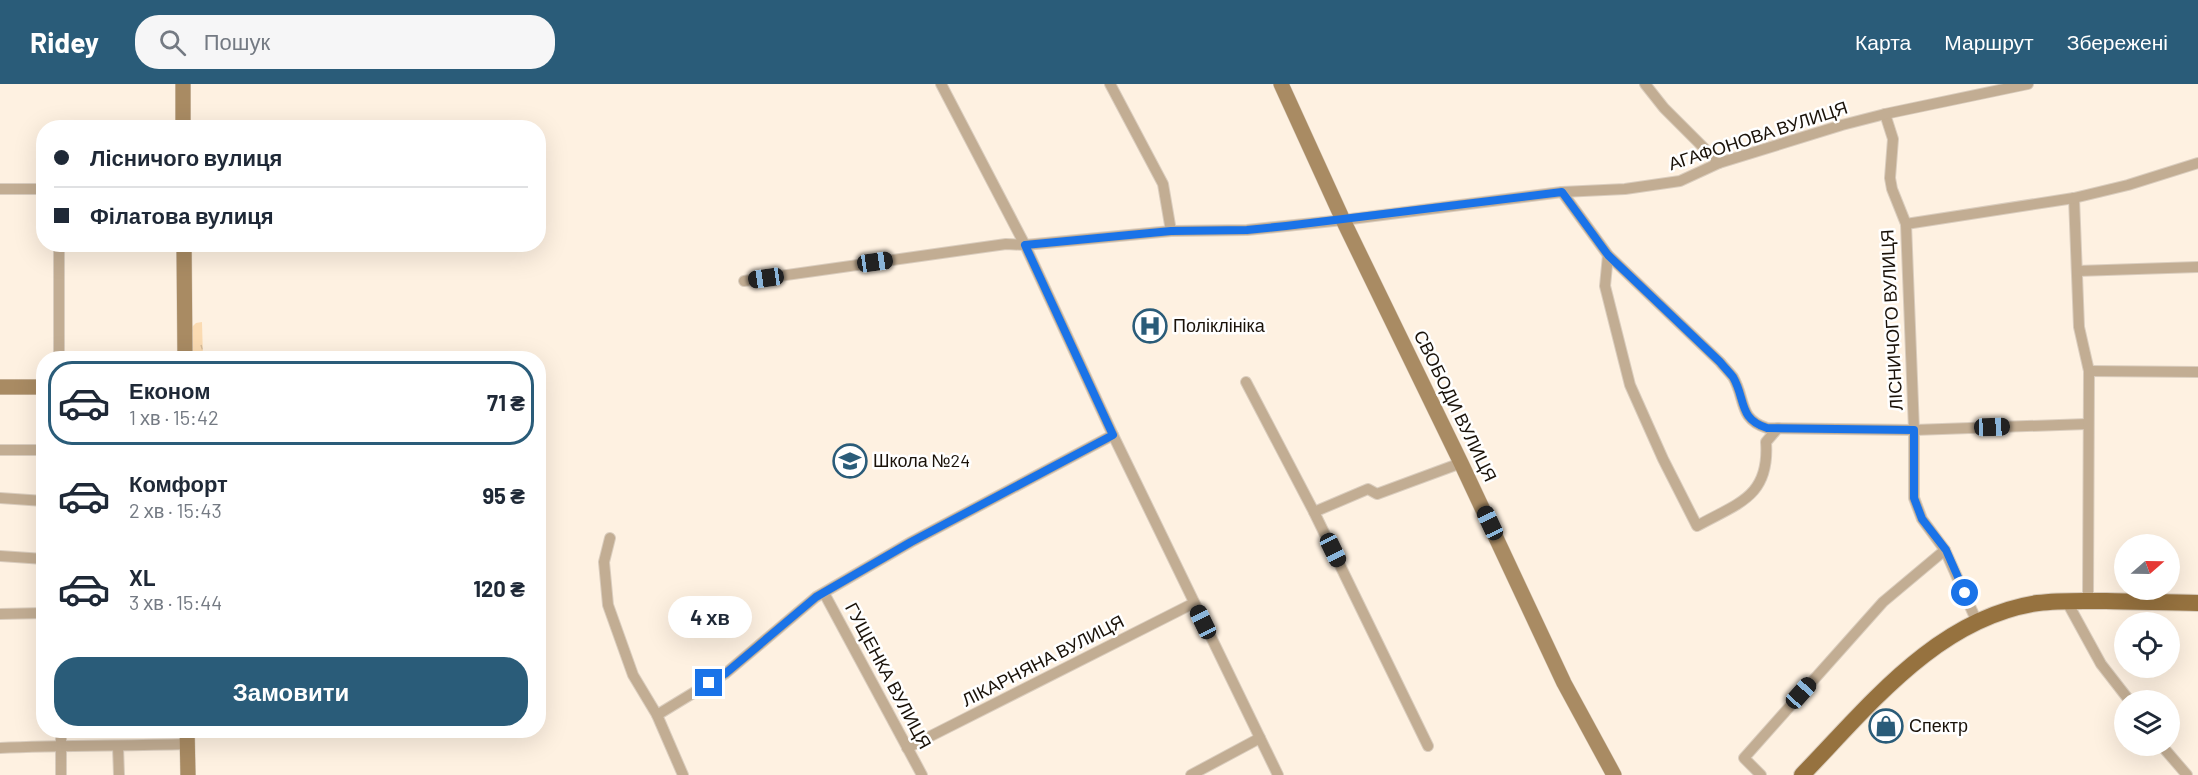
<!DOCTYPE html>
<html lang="uk">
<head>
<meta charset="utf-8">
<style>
  body { margin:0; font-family:Barlow,sans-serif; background:#f6f6f7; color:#1f2937; height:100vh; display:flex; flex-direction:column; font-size:22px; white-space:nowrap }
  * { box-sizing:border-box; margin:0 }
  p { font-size:20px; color:#747a83 }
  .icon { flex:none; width:33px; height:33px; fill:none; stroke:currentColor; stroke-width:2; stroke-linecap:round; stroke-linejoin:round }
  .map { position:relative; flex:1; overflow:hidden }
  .panel { position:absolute; left:36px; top:267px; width:510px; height:387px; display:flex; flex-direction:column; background:#fff; border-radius:24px; box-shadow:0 6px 24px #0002 }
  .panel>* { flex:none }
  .guide { position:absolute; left:36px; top:36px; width:510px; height:132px; border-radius:24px; box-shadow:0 6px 24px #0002; display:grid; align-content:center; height:132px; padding:0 18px; background:#fff }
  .needle { width:39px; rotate:70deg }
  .controls { position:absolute; left:2114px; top:450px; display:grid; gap:12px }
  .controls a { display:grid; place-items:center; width:66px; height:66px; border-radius:50%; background:#fff; box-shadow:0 6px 24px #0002; font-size:30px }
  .end { position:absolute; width:27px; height:27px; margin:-14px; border:8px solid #1a73e8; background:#fff; box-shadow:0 0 0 3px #fff }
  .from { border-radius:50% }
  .bubble { position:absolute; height:42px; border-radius:21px; background:#fff; box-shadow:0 6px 24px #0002; font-size:20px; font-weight:700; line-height:42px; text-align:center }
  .car { position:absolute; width:18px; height:36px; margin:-18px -9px; border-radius:8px; box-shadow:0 0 4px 2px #0007; background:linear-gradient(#222 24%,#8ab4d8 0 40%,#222 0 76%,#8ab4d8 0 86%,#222 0) }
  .guide b { display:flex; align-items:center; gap:21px; height:57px; font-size:22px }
  .guide b+b { border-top:2px solid #e0e1e3 }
  .guide i { width:15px; height:15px; background:#1f2937 }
  ul { padding:10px 0 0; list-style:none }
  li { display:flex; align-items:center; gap:18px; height:84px; margin:0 12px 9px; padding:0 6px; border:3px solid transparent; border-radius:24px }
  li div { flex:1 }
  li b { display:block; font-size:22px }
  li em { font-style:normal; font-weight:700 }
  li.active { border-color:#2a5c79 }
  li>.icon { width:54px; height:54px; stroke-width:1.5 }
  .action { display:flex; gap:12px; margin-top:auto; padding:12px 18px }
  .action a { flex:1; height:69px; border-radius:24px; background:#2a5c79; color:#fff; font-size:24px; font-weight:700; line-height:69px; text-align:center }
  header { display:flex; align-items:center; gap:36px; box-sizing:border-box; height:84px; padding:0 30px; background:#2a5c79; color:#fff }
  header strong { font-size:28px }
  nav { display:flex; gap:33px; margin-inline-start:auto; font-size:21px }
  .search { width:420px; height:54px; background:#f6f6f7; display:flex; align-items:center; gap:15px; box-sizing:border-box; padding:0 21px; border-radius:24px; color:#747a83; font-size:22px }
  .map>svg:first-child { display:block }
  .grass { fill:url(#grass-tufts) }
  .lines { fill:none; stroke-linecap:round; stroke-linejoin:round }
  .street-casing { stroke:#dacdbe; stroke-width:12 }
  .secondary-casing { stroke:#dacdbe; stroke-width:16 }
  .primary-casing { stroke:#dacdbe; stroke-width:18 }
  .street { stroke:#c2ad93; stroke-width:10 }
  .secondary { stroke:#a98b63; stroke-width:15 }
  .primary { stroke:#96723f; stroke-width:16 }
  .route { stroke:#1a73e8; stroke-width:8 }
  .labels { text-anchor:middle; stroke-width:5; stroke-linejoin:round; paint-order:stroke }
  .street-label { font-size:18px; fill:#1a1209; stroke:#fff }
  .poi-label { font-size:18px; fill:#1a1209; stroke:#fff; text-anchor:start }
</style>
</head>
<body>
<header>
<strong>Ridey</strong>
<div class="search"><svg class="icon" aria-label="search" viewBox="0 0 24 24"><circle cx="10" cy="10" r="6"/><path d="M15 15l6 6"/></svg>Пошук</div>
<nav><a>Карта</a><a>Маршрут</a><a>Збережені</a></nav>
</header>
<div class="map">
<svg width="2198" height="691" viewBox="0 0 2198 691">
  <defs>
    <pattern id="grass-tufts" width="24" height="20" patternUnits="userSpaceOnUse" patternTransform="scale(1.5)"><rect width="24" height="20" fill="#fbdbb2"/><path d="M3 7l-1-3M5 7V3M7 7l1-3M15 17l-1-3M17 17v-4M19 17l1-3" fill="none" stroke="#d7bb98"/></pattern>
  </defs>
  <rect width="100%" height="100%" fill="#fef1e1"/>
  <!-- grass -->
  <path class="grass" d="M 202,238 L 203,274 L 192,274 L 191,244 L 196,239 Z"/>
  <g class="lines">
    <defs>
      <g id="street">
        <path d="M 941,0 L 1025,161 L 1113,351 L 1278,691"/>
        <path d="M 1110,0 L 1163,100 L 1171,147"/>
        <path d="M 1645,0 L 1664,24 L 1719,79"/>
        <path d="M 1885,30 L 1893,55 L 1890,94 L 1892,105 L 1906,140 L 1914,346 L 1914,414 L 1922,435 L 1945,466 L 1977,538"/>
        <path d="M 0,105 L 44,105"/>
        <path d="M 1562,108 L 1608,171 L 1720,278 C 1724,283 1729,288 1733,293 C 1746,315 1738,335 1767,344 L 1914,346 L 2087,340"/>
        <path d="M 2074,114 L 2079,243 L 2089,287 L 2088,517"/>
        <path d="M 1906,140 L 2074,114 L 2128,101 L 2198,79"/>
        <path d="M 59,160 L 59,274"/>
        <path d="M 1608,171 L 1605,202 L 1630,301 L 1663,375 L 1697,442 C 1738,419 1770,413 1766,358 L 1778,344"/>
        <path d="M 2077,187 L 2198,183"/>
        <path d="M 744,197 L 1006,160 L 1025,161 L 1171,147 L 1247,146 L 1343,136 L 1562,108 L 1625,105 L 1680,97 L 1719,79 L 1842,41 L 1885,30 L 2028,0"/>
        <path d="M 2089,287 L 2198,288"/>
        <path d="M 1246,298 L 1314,428 L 1428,662"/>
        <path d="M 0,366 L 44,366"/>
        <path d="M 0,414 L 44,417"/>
        <path d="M 1314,428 L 1368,405 L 1377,410 L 1461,379"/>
        <path d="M 610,454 L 604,478 L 608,521 L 633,591 L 657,631 L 683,691"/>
        <path d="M 0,472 L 44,475"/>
        <path d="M 824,509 L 922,691"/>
        <path d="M 2067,518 L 2101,580 L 2129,616"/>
        <path d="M 0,530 L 44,529"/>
        <path d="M 657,631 L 726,589 L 816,513 L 911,458 L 1113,351"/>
        <path d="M 61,646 L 61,691"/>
        <path d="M 2162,662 L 2187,691"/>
        <path d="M 118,663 L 119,691"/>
        <path d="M 0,664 C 63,661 125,662 187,660"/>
        <path d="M 907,664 L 1194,519"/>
        <path d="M 1191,691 L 1260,654"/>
        <path d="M 1761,691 L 1744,674 L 1883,518 L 1945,466"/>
      </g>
      <g id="secondary">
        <path d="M 183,0 L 183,44"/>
        <path d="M 1281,0 L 1343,136 L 1461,379 L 1564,599 L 1614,691"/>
        <path d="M 184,160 L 185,274"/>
        <path d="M 0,303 L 44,303"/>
        <path d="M 187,646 L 188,691"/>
      </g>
      <path id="primary" d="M 1802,691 C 1869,622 1937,534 2038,519 C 2060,516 2084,517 2106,517 C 2137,518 2167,518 2198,519"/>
    </defs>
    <!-- street casing -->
    <use href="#street" class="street-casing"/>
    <!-- secondary casing -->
    <use href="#secondary" class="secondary-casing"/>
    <!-- primary casing -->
    <use href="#primary" class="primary-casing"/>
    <!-- street -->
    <use href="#street" class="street"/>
    <!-- secondary -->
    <use href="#secondary" class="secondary"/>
    <!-- primary -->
    <use href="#primary" class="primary"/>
  </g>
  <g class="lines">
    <!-- route -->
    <path class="route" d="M 709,599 L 726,589 L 816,513 L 911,458 L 1113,351 L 1025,161 L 1171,147 L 1247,146 L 1286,142 L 1562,108 L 1608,171 L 1720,278 C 1724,283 1729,288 1733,293 C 1746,315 1738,335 1767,344 L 1914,346 L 1914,414 L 1922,435 L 1946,466 L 1965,509"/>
  </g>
  <!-- icons -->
  <defs>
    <symbol id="hospital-ring" viewBox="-11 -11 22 22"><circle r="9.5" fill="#fff" stroke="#2a5c79" stroke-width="1.5"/><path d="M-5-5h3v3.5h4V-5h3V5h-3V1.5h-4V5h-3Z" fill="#2a5c79"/></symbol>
    <symbol id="school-ring" viewBox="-11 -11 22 22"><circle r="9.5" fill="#fff" stroke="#2a5c79" stroke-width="1.5"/><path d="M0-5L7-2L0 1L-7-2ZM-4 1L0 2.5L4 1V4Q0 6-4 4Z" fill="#2a5c79"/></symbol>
    <symbol id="shop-ring" viewBox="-11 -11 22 22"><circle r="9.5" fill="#fff" stroke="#2a5c79" stroke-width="1.5"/><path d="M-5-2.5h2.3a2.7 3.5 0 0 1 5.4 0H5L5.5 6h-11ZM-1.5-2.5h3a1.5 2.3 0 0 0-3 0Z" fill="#2a5c79"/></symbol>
  </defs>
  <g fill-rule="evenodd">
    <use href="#hospital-ring" x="1131" y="223" width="38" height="38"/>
    <use href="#school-ring" x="831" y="358" width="38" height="38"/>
    <use href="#shop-ring" x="1867" y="623" width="38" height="38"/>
  </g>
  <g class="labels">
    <!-- street labels -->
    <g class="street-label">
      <text transform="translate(1758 52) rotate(-18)" y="6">АГАФОНОВА ВУЛИЦЯ</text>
      <text transform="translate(1892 236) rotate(-93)" y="6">ЛІСНИЧОГО ВУЛИЦЯ</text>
      <text transform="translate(1455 322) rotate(64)" y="6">СВОБОДИ ВУЛИЦЯ</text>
      <text transform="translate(1043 577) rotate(-27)" y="6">ЛІКАРНЯНА ВУЛИЦЯ</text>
      <text transform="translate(888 592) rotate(62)" y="6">ГУЩЕНКА ВУЛИЦЯ</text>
    </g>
    <!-- poi labels -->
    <g class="poi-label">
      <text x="1173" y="248">Поліклініка</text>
      <text x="873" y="383">Школа №24</text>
      <text x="1909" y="648">Спектр</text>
    </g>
  </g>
</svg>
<div class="controls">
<a><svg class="needle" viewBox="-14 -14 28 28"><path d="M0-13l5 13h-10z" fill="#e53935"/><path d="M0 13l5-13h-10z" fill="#747a83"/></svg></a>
<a><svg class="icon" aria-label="locate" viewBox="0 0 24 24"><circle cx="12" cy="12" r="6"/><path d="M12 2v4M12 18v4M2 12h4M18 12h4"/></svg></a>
<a><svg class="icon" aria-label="layers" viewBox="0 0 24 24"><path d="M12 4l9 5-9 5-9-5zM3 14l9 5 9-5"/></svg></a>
</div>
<i class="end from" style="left:1965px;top:509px"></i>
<i class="end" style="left:709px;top:599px"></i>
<div class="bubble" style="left:668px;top:512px;width:84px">4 хв</div>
<i class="car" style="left:875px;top:178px;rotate:82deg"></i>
<i class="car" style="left:766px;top:194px;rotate:262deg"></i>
<i class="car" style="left:1992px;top:343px;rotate:88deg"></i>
<i class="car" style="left:1490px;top:439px;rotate:335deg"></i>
<i class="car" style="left:1333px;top:466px;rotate:154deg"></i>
<i class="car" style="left:1203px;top:538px;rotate:334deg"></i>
<i class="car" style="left:1801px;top:609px;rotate:42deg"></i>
<div class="guide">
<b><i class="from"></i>Лісничого вулиця</b>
<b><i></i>Філатова вулиця</b>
</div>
<section class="panel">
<ul>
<li class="active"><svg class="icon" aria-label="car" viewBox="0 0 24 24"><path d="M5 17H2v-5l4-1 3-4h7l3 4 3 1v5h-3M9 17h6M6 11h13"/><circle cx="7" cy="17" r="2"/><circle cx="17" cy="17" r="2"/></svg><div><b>Економ</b><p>1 хв · 15:42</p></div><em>71 ₴</em></li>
<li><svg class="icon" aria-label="car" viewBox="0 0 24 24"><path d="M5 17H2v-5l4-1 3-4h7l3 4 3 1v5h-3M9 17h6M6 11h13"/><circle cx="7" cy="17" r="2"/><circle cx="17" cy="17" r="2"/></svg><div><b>Комфорт</b><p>2 хв · 15:43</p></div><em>95 ₴</em></li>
<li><svg class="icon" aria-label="car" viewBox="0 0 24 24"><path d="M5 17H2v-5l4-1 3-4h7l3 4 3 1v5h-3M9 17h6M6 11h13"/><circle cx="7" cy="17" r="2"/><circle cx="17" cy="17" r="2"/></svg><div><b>XL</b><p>3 хв · 15:44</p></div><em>120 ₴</em></li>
</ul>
<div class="action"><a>Замовити</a></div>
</section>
</div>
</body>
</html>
